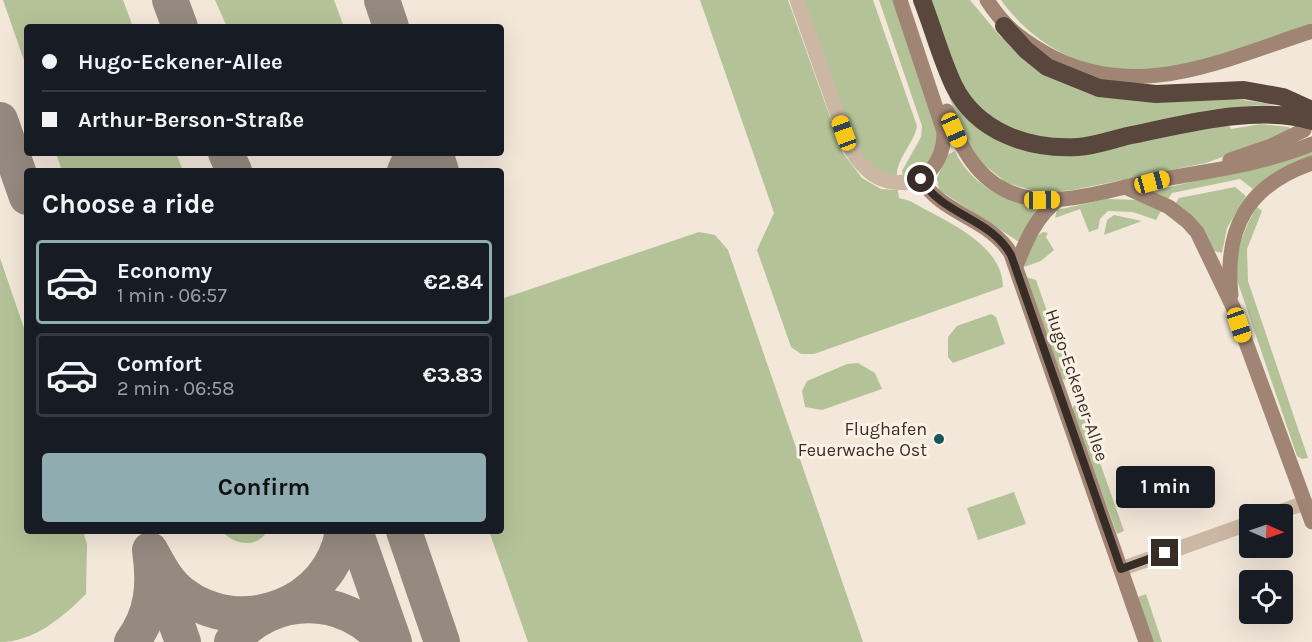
<!DOCTYPE html>
<html lang="en">
<head>
<meta charset="utf-8">
<style>
  body { margin:0; font-family:Karla,sans-serif; background:#20242c; color:#f1f3f6; height:100vh; display:flex; flex-direction:column; font-size:22px; white-space:nowrap }
  * { box-sizing:border-box; margin:0 }
  p { font-size:20px; color:#9ea1a6 }
  .icon { flex:none; width:33px; height:33px; fill:none; stroke:currentColor; stroke-width:2; stroke-linecap:round; stroke-linejoin:round }
  .map { position:relative; flex:1; overflow:hidden }
  .panel { position:absolute; left:24px; top:168px; width:480px; height:366px; display:flex; flex-direction:column; background:#171b24; border-radius:6px; box-shadow:0 6px 24px #0002 }
  .panel>* { flex:none }
  .guide { position:absolute; left:24px; top:24px; width:480px; height:132px; border-radius:6px; box-shadow:0 6px 24px #0002; display:grid; align-content:center; height:132px; padding:0 18px; background:#171b24 }
  .needle { width:39px; rotate:92deg }
  .fabs { position:absolute; left:1239px; top:504px; display:grid; gap:12px }
  .fabs a { display:grid; place-items:center; width:54px; height:54px; border-radius:6px; background:#171b24; box-shadow:0 6px 24px #0002; font-size:30px }
  .end { position:absolute; width:27px; height:27px; margin:-14px; border:8px solid #372c26; background:#fff; box-shadow:0 0 0 3px #fff }
  .from { border-radius:50% }
  .bubble { position:absolute; height:42px; border-radius:6px; background:#171b24; box-shadow:0 6px 24px #0002; font-size:20px; font-weight:700; line-height:42px; text-align:center }
  .car { position:absolute; width:18px; height:36px; margin:-18px -9px; border-radius:8px; box-shadow:0 0 4px 2px #0007; background:linear-gradient(#f5c518 24%,#345 0 40%,#f5c518 0 76%,#345 0 86%,#f5c518 0) }
  .guide b { display:flex; align-items:center; gap:21px; height:57px; font-size:22px }
  .guide b+b { border-top:2px solid #363941 }
  .guide i { width:15px; height:15px; background:#f1f3f6 }
  ul { padding:0; list-style:none }
  li { display:flex; align-items:center; gap:18px; height:84px; margin:0 12px 9px; padding:0 6px; border:3px solid #363941; border-radius:6px }
  li div { flex:1 }
  li b { display:block; font-size:22px }
  li em { font-style:normal; font-weight:700 }
  li.active { border-color:#8facb1 }
  li>.icon { width:54px; height:54px; stroke-width:1.5 }
  h2 { padding:0 18px; font-size:27px; line-height:72px }
  .button { display:flex; gap:12px; margin-top:auto; padding:12px 18px }
  .button a { flex:1; height:69px; border-radius:6px; background:#8facb1; color:#111; font-size:24px; font-weight:700; line-height:69px; text-align:center }
  .map>svg:first-child { display:block }
  .green { fill:#b4c397 }
  .lines { fill:none; stroke-linecap:round; stroke-linejoin:round }
  .taxiway { stroke:#958a80; stroke-width:36 }
  .street { stroke:#ccb7a4; stroke-width:15 }
  .secondary { stroke:#a08575; stroke-width:15 }
  .highway { stroke:#59463c; stroke-width:18 }
  .route { stroke:#372c26; stroke-width:8 }
  .poi-dot { fill:#18565c; stroke:#fbf1e5; stroke-width:2 }
  .labels { text-anchor:middle; stroke-width:6; stroke-linejoin:round; paint-order:stroke }
  .street-label { font-size:18px; fill:#372c26; stroke:#fbf1e5 }
  .poi-label { font-size:18px; fill:#372c26; stroke:#fbf1e5; text-anchor:end }
</style>
</head>
<body>
<div class="map">
<svg width="1312" height="642" viewBox="0 0 1312 642">
  <rect width="100%" height="100%" fill="#f3e7d9"/>
  <!-- green -->
  <g class="green">
    <path d="M 3,0 L 123,0 L 133,27 L 27,27 L 27,69 Z"/>
    <path d="M 215,0 L 334,0 L 344,27 L 227,27 Z"/>
    <path d="M 700,0 L 788,0 L 843,153 L 862,178 L 881,189 L 898,190 L 899,198 L 910,201 C 944,221 1002,242 1003,287 L 814,354 L 801,354 L 791,347 L 757,250 L 774,213 Z"/>
    <path d="M 804,0 L 873,0 L 917,126 C 914,144 896,158 897,177 L 885,175 L 867,162 L 852,138 Z"/>
    <path d="M 879,0 L 893,0 L 937,132 C 935,156 927,170 903,177 L 902,171 L 921,137 L 922,126 Z"/>
    <path d="M 929,0 L 970,0 L 1000,36 L 1047,74 L 1280,105 C 1188,99 1038,189 970,97 C 950,69 941,32 929,0 Z"/>
    <path d="M 1001,0 L 1312,0 L 1312,23 C 1263,40 1212,63 1160,71 C 1151,73 1141,71 1132,71 C 1078,68 1033,44 1001,0 Z"/>
    <path d="M 949,96 L 1010,145 L 1039,154 L 1229,125 L 1231,129 L 1261,124 L 1289,127 L 1291,132 L 1206,163 L 1073,190 L 1041,193 L 1007,183 L 979,161 L 964,136 Z"/>
    <path d="M 1312,150 L 1312,156 L 1280,169 L 1253,189 L 1240,179 L 1172,193 L 1168,199 L 1151,191 L 1246,170 Z"/>
    <path d="M 955,151 C 970,184 1005,202 1039,207 L 1019,242 L 939,190 L 937,178 L 947,155 Z"/>
    <path d="M 56,153 L 176,153 L 183,171 L 62,171 Z"/>
    <path d="M 1235,187 L 1246,196 L 1227,228 L 1222,253 L 1214,251 L 1175,204 L 1179,198 Z"/>
    <path d="M 1106,199 L 1140,200 L 1162,209 L 1156,220 L 1133,212 L 1108,211 L 1100,219 L 1098,229 L 1089,232 L 1080,209 L 1055,218 L 1057,210 Z"/>
    <path d="M 1257,207 L 1262,211 L 1247,249 L 1248,281 L 1308,458 L 1302,459 L 1297,456 L 1237,280 C 1235,253 1243,229 1257,207 Z"/>
    <path d="M 1114,215 L 1142,221 L 1104,235 L 1107,220 Z"/>
    <path d="M 699,232 L 715,235 L 728,250 L 863,642 L 528,642 L 489,531 L 501,531 L 501,299 Z"/>
    <path d="M 1043,232 L 1048,233 L 1046,237 L 1054,250 L 1041,261 L 1024,267 C 1025,256 1033,237 1043,232 Z"/>
    <path d="M 0,258 L 27,337 L 27,531 L 83,531 L 87,544 L 86,594 C 63,617 34,642 0,642 Z"/>
    <path d="M 1026,277 L 1036,280 L 1072,382 L 1062,379 Z"/>
    <path d="M 991,314 L 996,317 L 1005,344 L 953,363 L 948,357 L 948,337 L 957,326 Z"/>
    <path d="M 858,363 L 875,373 L 882,389 L 822,410 L 805,407 L 802,391 L 807,381 L 847,364 Z"/>
    <path d="M 1078,400 L 1124,531 L 1117,534 L 1072,409 Z"/>
    <path d="M 1014,492 L 1026,524 L 978,540 L 967,508 Z"/>
    <path d="M 222,531 L 267,531 C 256,550 233,544 222,531 Z"/>
    <path d="M 1146,594 L 1162,642 L 1152,642 L 1138,597 Z"/>
  </g>
  <g class="lines">
    <!-- taxiway -->
    <g class="taxiway">
      <path d="M 170,0 L 180,27"/>
      <path d="M 382,0 L 391,27"/>
      <path d="M 0,120 L 27,197"/>
      <path d="M 226,153 L 234,171"/>
      <path d="M 435,153 L 441,171"/>
      <path d="M 405,171 L 413,153"/>
      <path d="M 355,531 L 394,642"/>
      <path d="M 404,531 L 442,642"/>
      <path d="M 158,572 L 183,642"/>
      <path d="M 132,642 C 153,614 155,584 150,550 C 159,566 167,583 182,594 C 240,639 332,605 343,531"/>
      <path d="M 232,642 C 272,593 345,593 385,642"/>
    </g>
    <!-- street -->
    <g class="street">
      <path d="M 797,0 L 848,144 C 865,175 886,190 921,179"/>
      <path d="M 1273,514 L 1305,503"/>
      <path d="M 1121,569 L 1250,523"/>
    </g>
    <!-- secondary -->
    <g class="secondary">
      <path d="M 900,0 L 944,132 C 944,152 937,167 921,179 C 942,215 990,218 1011,254 L 1146,642"/>
      <path d="M 987,0 C 1003,25 1018,37 1043,52 C 1134,105 1222,60 1312,31"/>
      <path d="M 947,111 C 959,143 973,174 1005,190 C 1017,196 1031,199 1044,200 C 1081,200 1117,188 1152,181 C 1207,171 1260,165 1312,144"/>
      <path d="M 1230,160 L 1271,146 L 1304,130"/>
      <path d="M 1125,187 L 1169,207 L 1187,221 L 1197,232 L 1233,307 L 1312,522"/>
      <path d="M 1016,266 C 1026,241 1036,216 1059,199"/>
      <path d="M 1231,295 C 1224,229 1247,185 1312,163"/>
    </g>
    <!-- highway -->
    <g class="highway">
      <path d="M 922,0 C 933,28 941,59 954,86 C 977,132 1029,150 1078,147 C 1094,146 1111,140 1127,136 C 1182,125 1257,104 1312,121"/>
      <path d="M 1004,26 L 1026,50 L 1047,67 L 1099,88 L 1156,94 L 1244,90 L 1283,97 L 1312,110"/>
    </g>
  </g>
  <g class="lines">
    <!-- route -->
    <path class="route" d="M 921,179 C 942,215 991,218 1011,255 L 1121,569 L 1165,553"/>
  </g>
  <!-- markers -->
  <circle class="poi-dot" cx="939" cy="439" r="6"/>
  <g class="labels">
    <!-- street labels -->
    <g class="street-label">
      <text transform="translate(1077 385) rotate(71)" y="6">Hugo-Eckener-Allee</text>
    </g>
    <!-- poi labels -->
    <g class="poi-label">
      <text x="927" y="435">Flughafen<tspan x="927" dy="21">Feuerwache Ost</tspan></text>
    </g>
  </g>
</svg>
<div class="fabs">
<a><svg class="needle" viewBox="-14 -14 28 28"><path d="M0-13l5 13h-10z" fill="#e53935"/><path d="M0 13l5-13h-10z" fill="#9ea1a6"/></svg></a>
<a><svg class="icon" aria-label="locate" viewBox="0 0 24 24"><circle cx="12" cy="12" r="6"/><path d="M12 2v4M12 18v4M2 12h4M18 12h4"/></svg></a>
</div>
<i class="end from" style="left:921px;top:179px"></i>
<i class="end" style="left:1165px;top:553px"></i>
<div class="bubble" style="left:1116px;top:466px;width:99px">1 min</div>
<i class="car" style="left:954px;top:130px;rotate:156deg"></i>
<i class="car" style="left:844px;top:133px;rotate:340deg"></i>
<i class="car" style="left:1152px;top:182px;rotate:75deg"></i>
<i class="car" style="left:1042px;top:200px;rotate:89deg"></i>
<i class="car" style="left:1239px;top:325px;rotate:161deg"></i>
<div class="guide">
<b><i class="from"></i>Hugo-Eckener-Allee</b>
<b><i></i>Arthur-Berson-Straße</b>
</div>
<section class="panel">
<h2>Choose a ride</h2>
<ul>
<li class="active"><svg class="icon" aria-label="car" viewBox="0 0 24 24"><path d="M5 17H2v-5l4-1 3-4h7l3 4 3 1v5h-3M9 17h6M6 11h13"/><circle cx="7" cy="17" r="2"/><circle cx="17" cy="17" r="2"/></svg><div><b>Economy</b><p>1 min · 06:57</p></div><em>€2.84</em></li>
<li><svg class="icon" aria-label="car" viewBox="0 0 24 24"><path d="M5 17H2v-5l4-1 3-4h7l3 4 3 1v5h-3M9 17h6M6 11h13"/><circle cx="7" cy="17" r="2"/><circle cx="17" cy="17" r="2"/></svg><div><b>Comfort</b><p>2 min · 06:58</p></div><em>€3.83</em></li>
</ul>
<div class="button"><a>Confirm</a></div>
</section>
</div>
</body>
</html>
